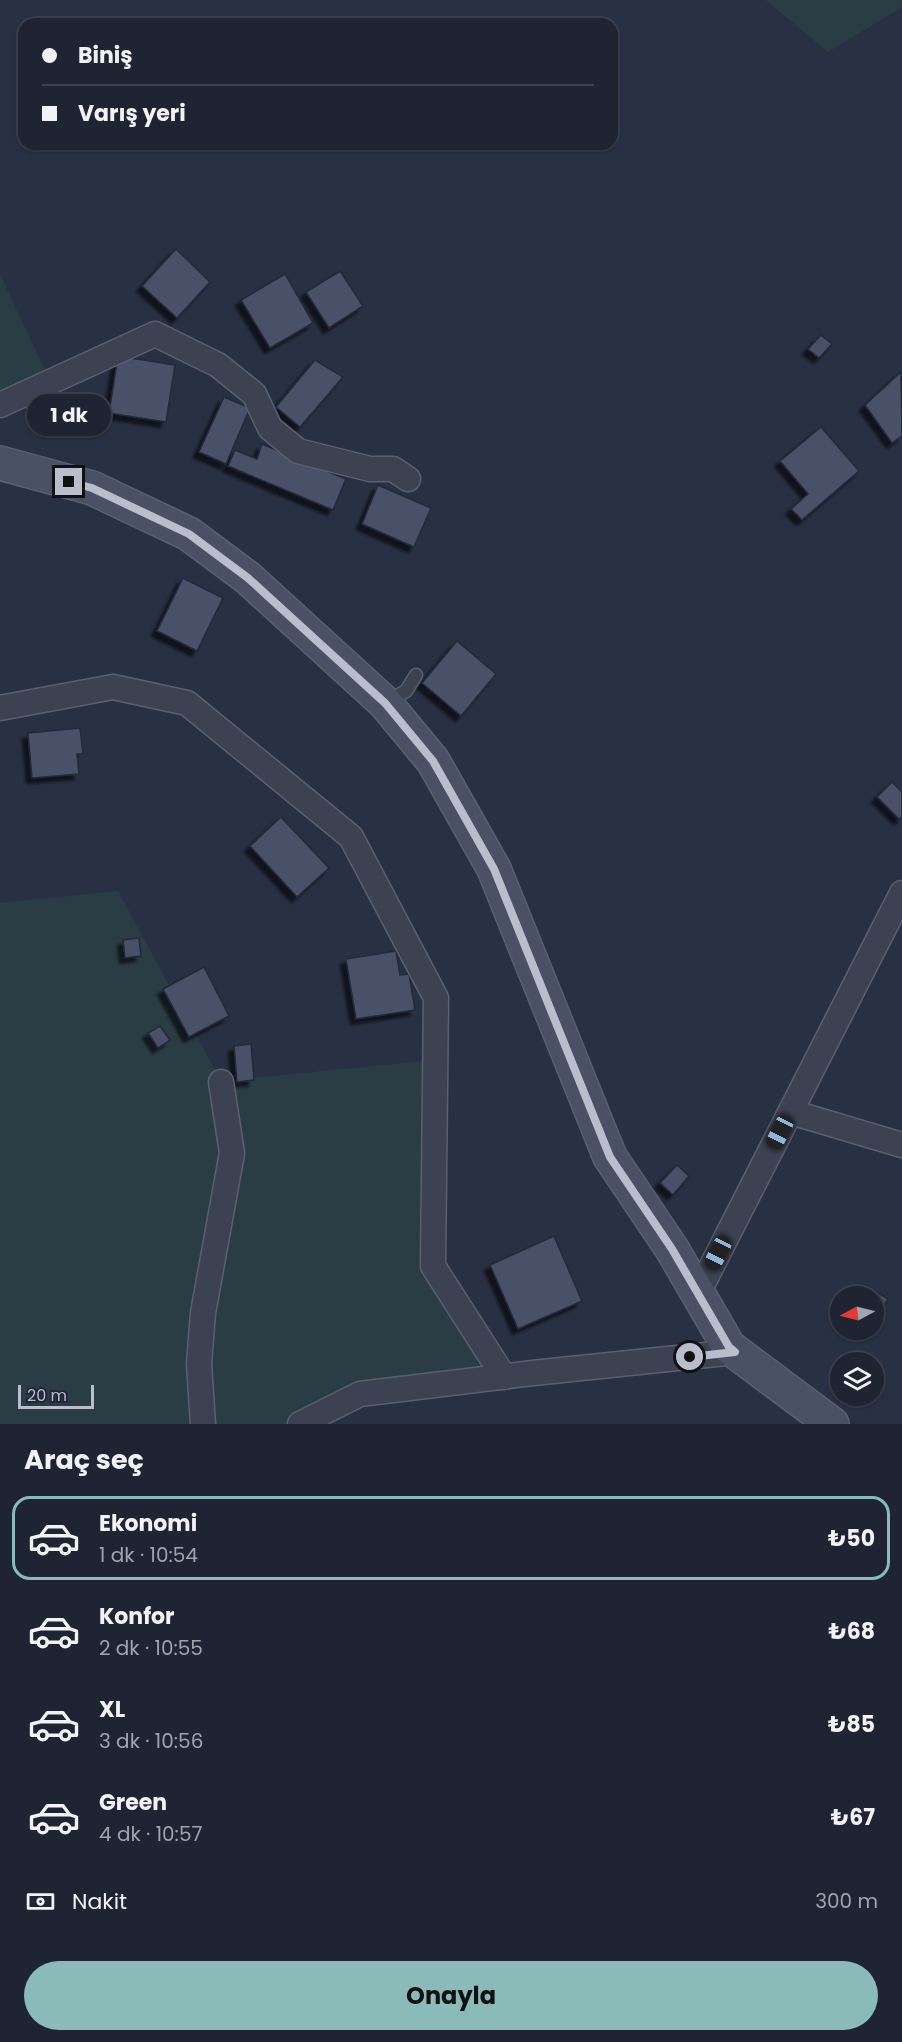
<!DOCTYPE html>
<html lang="tr">
<head>
<meta charset="utf-8">
<style>
  body { margin:0; font-family:Poppins,sans-serif; background:#2b303e; color:#f1f3f6; height:100vh; display:flex; flex-direction:column; font-size:22px; white-space:nowrap }
  * { box-sizing:border-box; margin:0 }
  p { font-size:20px; color:#a1a4ac }
  .icon { flex:none; width:33px; height:33px; fill:none; stroke:currentColor; stroke-width:2; stroke-linecap:round; stroke-linejoin:round }
  .map { position:relative; height:1424px; overflow:hidden }
  .side { display:flex; flex-direction:column; background:#1e2432; flex:1 }
  .side>* { flex:none }
  .top-card { position:absolute; left:18px; top:18px; width:600px; height:132px; border-radius:18px; box-shadow:0 2px 4px #0004,0 0 0 2px #3c414d; display:grid; align-content:center; height:132px; padding:0 24px; background:#1e2432 }
  .needle { width:39px; rotate:263deg }
  .buttons { position:absolute; left:830px; top:1286px; display:grid; gap:12px }
  .buttons a { display:grid; place-items:center; width:54px; height:54px; border-radius:50%; background:#1e2432; box-shadow:0 2px 4px #0004,0 0 0 2px #3c414d; font-size:30px }
  .scale { position:absolute; left:18px; bottom:15px; width:76px; box-sizing:border-box; padding-left:6px; border:3px solid #b9becc; border-top:0; font-size:16px; line-height:21px; white-space:nowrap; color:#b9becc; -webkit-text-stroke:4px #212738; paint-order:stroke }
  .end { position:absolute; width:27px; height:27px; margin:-14px; border:8px solid #b9becc; background:#111; box-shadow:0 0 0 3px #111 }
  .from { border-radius:50% }
  .bubble { position:absolute; height:42px; border-radius:21px; background:#1e2432; box-shadow:0 2px 4px #0004,0 0 0 2px #3c414d; font-size:20px; font-weight:700; line-height:42px; text-align:center }
  .car { position:absolute; width:18px; height:36px; margin:-18px -9px; border-radius:8px; box-shadow:0 0 4px 2px #0007; background:linear-gradient(#222 24%,#8ab4d8 0 40%,#222 0 76%,#8ab4d8 0 86%,#222 0) }
  .top-card b { display:flex; align-items:center; gap:21px; height:57px; font-size:22px }
  .top-card b+b { border-top:2px solid #3c414d }
  .top-card i { width:15px; height:15px; background:#f1f3f6 }
  ul { padding:0; list-style:none }
  li { display:flex; align-items:center; gap:18px; height:84px; margin:0 12px 9px; padding:0 12px; border:3px solid transparent; border-radius:18px }
  li div { flex:1 }
  li b { display:block; font-size:22px }
  li em { font-style:normal; font-weight:700 }
  li.current { border-color:#8bbbb9 }
  li>.icon { width:54px; height:54px; stroke-width:1.5 }
  h2 { padding:0 24px; font-size:27px; line-height:72px }
  .pay { display:flex; align-items:center; gap:15px; height:66px; padding:0 24px; font-size:22px }
  .pay p { margin-inline-start:auto }
  .button { display:flex; gap:12px; margin-top:auto; padding:12px 24px }
  .button a { flex:1; height:69px; border-radius:36px; background:#8bbbb9; color:#111; font-size:24px; font-weight:700; line-height:69px; text-align:center }
  .map>svg:first-child { display:block }
  .green { fill:#2a3d44 }
  .building { fill:#495167; stroke:#23293a; stroke-width:1.5; filter:url(#shadow) }
  .lines { fill:none; stroke-linecap:round; stroke-linejoin:round }
  .lane-casing { stroke:#5a6070; stroke-width:15 }
  .street-casing { stroke:#5a6070; stroke-width:27 }
  .secondary-casing { stroke:#5a6070; stroke-width:36 }
  .lane { stroke:#3c4252; stroke-width:12 }
  .street { stroke:#3c4252; stroke-width:24 }
  .secondary { stroke:#4a5165; stroke-width:33 }
  .route { stroke:#b9becc; stroke-width:8 }
</style>
</head>
<body>
<div class="map">
<svg width="902" height="1424" viewBox="0 0 902 1424">
  <defs>
    <filter id="shadow"><feDropShadow dx="-5.5" dy="5.5" stdDeviation="1.5" flood-color="#0009"/></filter>
  </defs>
  <rect width="100%" height="100%" fill="#283043"/>
  <!-- green -->
  <g class="green">
    <path d="M 766,0 L 902,0 L 902,7 L 828,52 Z"/>
    <path d="M 0,274 L 50,381 L 0,405 Z"/>
    <path d="M 118,891 L 221,1081 L 435,1060 L 433,1266 L 504,1377 L 360,1394 L 300,1424 L 0,1424 L 0,903 Z"/>
  </g>
  <!-- building -->
  <g class="building">
    <path d="M 176,249 L 210,282 L 177,318 L 142,286 Z"/>
    <path d="M 340,271 L 363,306 L 329,328 L 306,292 Z"/>
    <path d="M 285,274 L 313,323 L 270,348 L 241,300 Z"/>
    <path d="M 821,335 L 832,344 L 819,358 L 808,349 Z"/>
    <path d="M 118,356 L 175,365 L 166,422 L 109,413 Z"/>
    <path d="M 315,360 L 343,377 L 300,427 L 276,407 Z"/>
    <path d="M 901,372 L 902,436 L 892,443 L 865,405 Z"/>
    <path d="M 224,397 L 250,408 L 226,464 L 199,452 Z"/>
    <path d="M 821,427 L 859,471 L 802,520 L 791,509 L 808,494 L 780,461 Z"/>
    <path d="M 262,444 L 346,479 L 333,510 L 228,466 L 235,450 L 257,459 Z"/>
    <path d="M 378,485 L 431,508 L 414,547 L 362,524 Z"/>
    <path d="M 183,578 L 223,598 L 197,651 L 157,631 Z"/>
    <path d="M 457,641 L 496,674 L 461,716 L 422,683 Z"/>
    <path d="M 80,728 L 83,754 L 77,754 L 79,774 L 32,778 L 28,733 Z"/>
    <path d="M 892,782 L 902,792 L 902,817 L 899,819 L 877,797 Z"/>
    <path d="M 281,817 L 329,868 L 297,897 L 250,846 Z"/>
    <path d="M 139,938 L 141,956 L 125,958 L 123,940 Z"/>
    <path d="M 396,951 L 400,975 L 409,974 L 415,1010 L 356,1019 L 346,959 Z"/>
    <path d="M 204,967 L 229,1016 L 189,1037 L 163,989 Z"/>
    <path d="M 160,1026 L 170,1040 L 158,1048 L 148,1033 Z"/>
    <path d="M 251,1044 L 254,1080 L 237,1082 L 234,1046 Z"/>
    <path d="M 677,1165 L 689,1176 L 673,1195 L 660,1183 Z"/>
    <path d="M 554,1236 L 582,1301 L 518,1329 L 490,1265 Z"/>
    <path d="M 862,1283 L 888,1299 L 873,1323 L 873,1296 L 853,1296 Z"/>
  </g>
  <g class="lines">
    <defs>
      <path id="lane" d="M 387,702 L 406,691 L 416,675"/>
      <g id="street">
        <path d="M 0,405 L 155,334 L 218,365 L 254,394 L 270,428 L 298,451 L 370,469 L 393,469 L 408,479"/>
        <path d="M 0,708 L 113,687 L 187,703 L 351,837 L 436,998 L 433,1266 L 504,1377"/>
        <path d="M 791,1112 L 902,1145"/>
        <path d="M 698,1293 L 902,893"/>
        <path d="M 203,1424 L 199,1364 L 203,1313 L 232,1153 L 221,1082"/>
        <path d="M 300,1424 L 360,1394 L 533,1373 L 735,1352"/>
      </g>
      <path id="secondary" d="M 0,463 L 92,488 L 189,534 L 248,578 L 385,703 L 433,761 L 494,869 L 610,1157 L 672,1249 L 729,1347 L 832,1424"/>
    </defs>
    <!-- lane casing -->
    <use href="#lane" class="lane-casing"/>
    <!-- street casing -->
    <use href="#street" class="street-casing"/>
    <!-- secondary casing -->
    <use href="#secondary" class="secondary-casing"/>
    <!-- lane -->
    <use href="#lane" class="lane"/>
    <!-- street -->
    <use href="#street" class="street"/>
    <!-- secondary -->
    <use href="#secondary" class="secondary"/>
  </g>
  <g class="lines">
    <!-- route -->
    <path class="route" d="M 69,482 L 92,488 L 189,534 L 248,578 L 385,703 L 433,761 L 494,869 L 610,1157 L 672,1249 L 729,1347 L 735,1352 L 690,1357"/>
  </g>
</svg>
<div class="buttons">
<a><svg class="needle" viewBox="-14 -14 28 28"><path d="M0-13l5 13h-10z" fill="#e53935"/><path d="M0 13l5-13h-10z" fill="#a1a4ac"/></svg></a>
<a><svg class="icon" aria-label="layers" viewBox="0 0 24 24"><path d="M12 4l9 5-9 5-9-5zM3 14l9 5 9-5"/></svg></a>
</div>
<div class="scale">20 m</div>
<i class="end from" style="left:690px;top:1357px"></i>
<i class="end" style="left:69px;top:482px"></i>
<div class="bubble" style="left:27px;top:394px;width:84px">1 dk</div>
<i class="car" style="left:780px;top:1132px;rotate:207deg"></i>
<i class="car" style="left:718px;top:1253px;rotate:207deg"></i>
<div class="top-card">
<b><i class="from"></i>Biniş</b>
<b><i></i>Varış yeri</b>
</div>
</div>
<section class="side">
<h2>Araç seç</h2>
<ul>
<li class="current"><svg class="icon" aria-label="car" viewBox="0 0 24 24"><path d="M5 17H2v-5l4-1 3-4h7l3 4 3 1v5h-3M9 17h6M6 11h13"/><circle cx="7" cy="17" r="2"/><circle cx="17" cy="17" r="2"/></svg><div><b>Ekonomi</b><p>1 dk · 10:54</p></div><em>₺50</em></li>
<li><svg class="icon" aria-label="car" viewBox="0 0 24 24"><path d="M5 17H2v-5l4-1 3-4h7l3 4 3 1v5h-3M9 17h6M6 11h13"/><circle cx="7" cy="17" r="2"/><circle cx="17" cy="17" r="2"/></svg><div><b>Konfor</b><p>2 dk · 10:55</p></div><em>₺68</em></li>
<li><svg class="icon" aria-label="car" viewBox="0 0 24 24"><path d="M5 17H2v-5l4-1 3-4h7l3 4 3 1v5h-3M9 17h6M6 11h13"/><circle cx="7" cy="17" r="2"/><circle cx="17" cy="17" r="2"/></svg><div><b>XL</b><p>3 dk · 10:56</p></div><em>₺85</em></li>
<li><svg class="icon" aria-label="car" viewBox="0 0 24 24"><path d="M5 17H2v-5l4-1 3-4h7l3 4 3 1v5h-3M9 17h6M6 11h13"/><circle cx="7" cy="17" r="2"/><circle cx="17" cy="17" r="2"/></svg><div><b>Green</b><p>4 dk · 10:57</p></div><em>₺67</em></li>
</ul>
<div class="pay"><svg class="icon" aria-label="cash" viewBox="0 0 24 24"><path d="M3 7h18v10H3z"/><circle cx="12" cy="12" r="2"/></svg>Nakit<p>300 m</p></div>
<div class="button"><a>Onayla</a></div>
</section>
</body>
</html>
